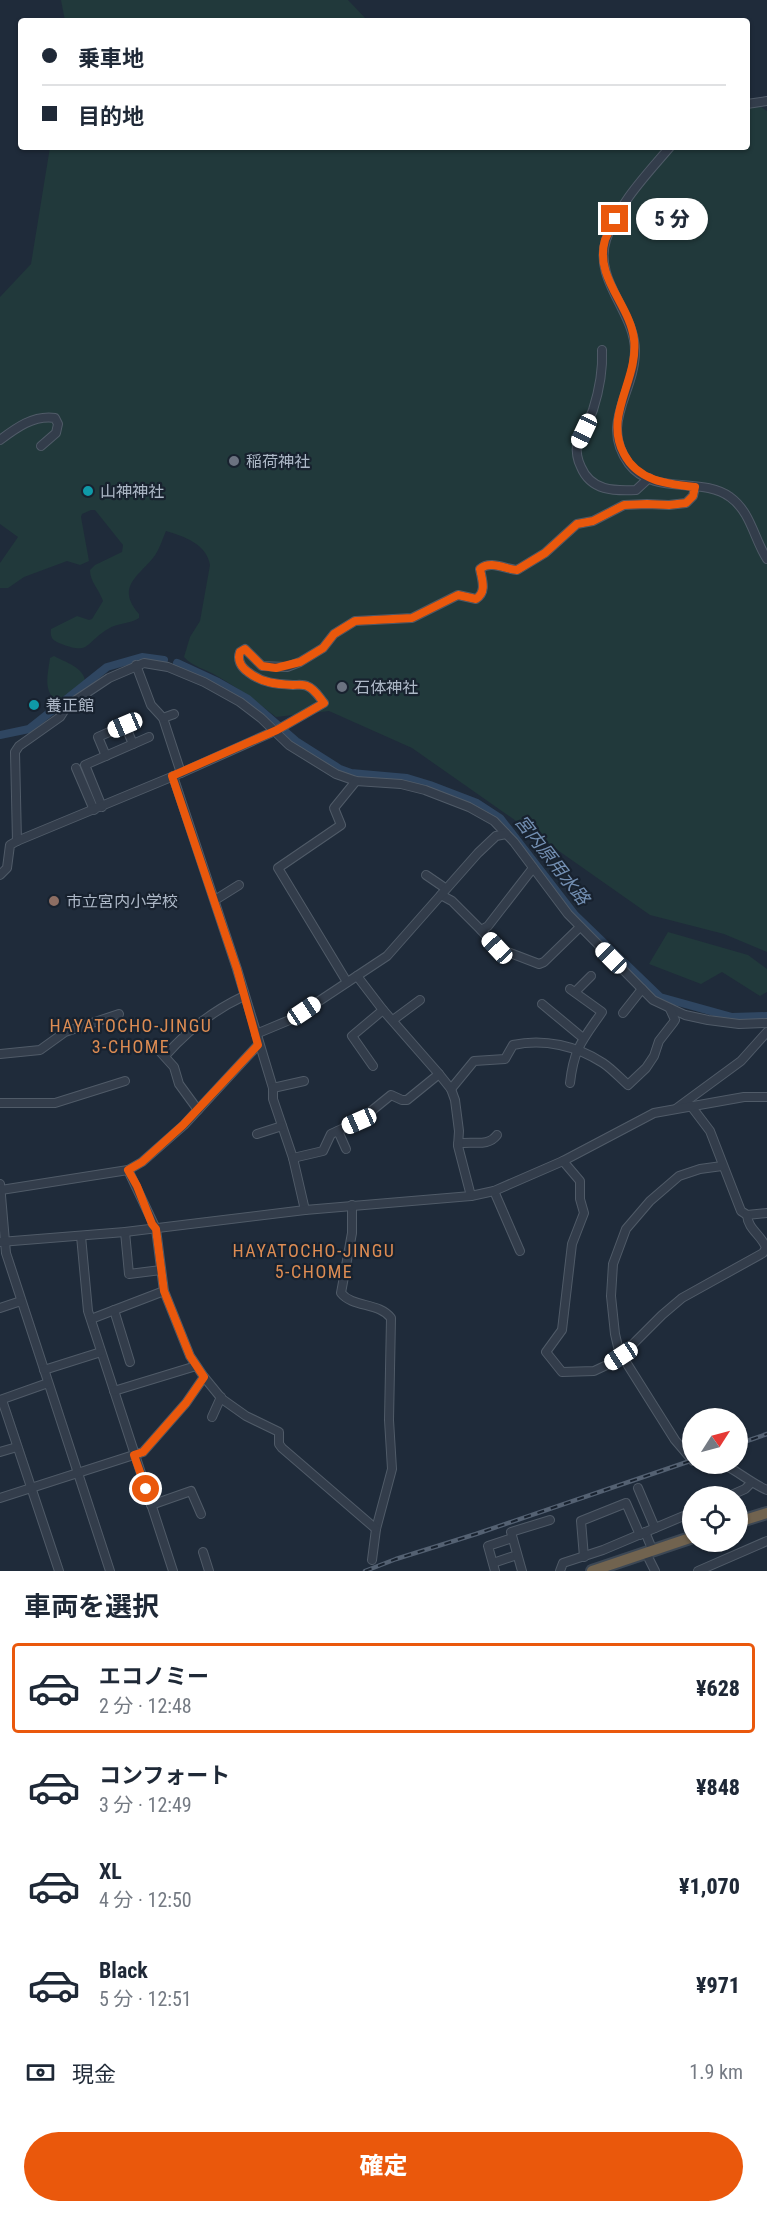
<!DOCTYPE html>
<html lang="ja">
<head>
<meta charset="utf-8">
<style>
  body { margin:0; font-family:"Roboto Condensed","Noto Sans JP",sans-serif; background:#f2f2f3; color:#1f2937; height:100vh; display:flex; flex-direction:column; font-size:22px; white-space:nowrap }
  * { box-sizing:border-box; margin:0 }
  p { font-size:20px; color:#747a83 }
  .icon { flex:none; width:33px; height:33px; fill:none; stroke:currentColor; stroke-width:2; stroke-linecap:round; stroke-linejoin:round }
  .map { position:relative; height:1571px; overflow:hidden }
  .sheet { display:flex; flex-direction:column; background:#fff; flex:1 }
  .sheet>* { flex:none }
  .guide { position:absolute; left:18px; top:18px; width:732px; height:132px; border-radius:6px; box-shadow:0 2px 4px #0004; display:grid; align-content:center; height:132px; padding:0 24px; background:#fff }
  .needle { width:39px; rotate:54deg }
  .fabs { position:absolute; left:682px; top:1408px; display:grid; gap:12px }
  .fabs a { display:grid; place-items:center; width:66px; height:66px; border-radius:50%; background:#fff; box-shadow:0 2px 4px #0004; font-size:30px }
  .end { position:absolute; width:27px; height:27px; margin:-14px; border:8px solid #ea580c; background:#fff; box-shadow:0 0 0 3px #fff }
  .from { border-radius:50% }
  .bubble { position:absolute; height:42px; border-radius:21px; background:#fff; box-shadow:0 2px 4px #0004; font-size:20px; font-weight:800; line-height:42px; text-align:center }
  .car { position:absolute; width:18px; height:36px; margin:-18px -9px; border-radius:8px; box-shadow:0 0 4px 2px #0007; background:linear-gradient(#fff 24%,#345 0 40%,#fff 0 76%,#345 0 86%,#fff 0) }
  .guide b { display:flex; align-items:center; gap:21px; height:57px; font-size:22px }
  .guide b+b { border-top:2px solid #e0e1e3 }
  .guide i { width:15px; height:15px; background:#1f2937 }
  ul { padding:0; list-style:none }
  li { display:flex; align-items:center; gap:18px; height:90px; margin:0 12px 9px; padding:0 12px; border:3px solid transparent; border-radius:6px }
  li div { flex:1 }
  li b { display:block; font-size:22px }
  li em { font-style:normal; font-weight:800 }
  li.current { border-color:#ea580c }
  li>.icon { width:54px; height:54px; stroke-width:1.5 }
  h2 { padding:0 24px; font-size:27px; line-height:72px }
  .pay { display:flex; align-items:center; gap:15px; height:66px; padding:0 24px; font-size:22px }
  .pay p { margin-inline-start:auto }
  .button { display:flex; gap:12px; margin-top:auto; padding:12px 24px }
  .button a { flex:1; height:69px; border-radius:36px; background:#ea580c; color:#fff; font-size:24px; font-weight:800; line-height:69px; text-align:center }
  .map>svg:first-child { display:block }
  .green { fill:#21393b }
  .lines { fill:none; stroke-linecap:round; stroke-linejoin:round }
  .canal { stroke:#2f4661; stroke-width:8 }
  .minor-casing { stroke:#505b68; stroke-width:10 }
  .highway-casing { stroke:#3d4855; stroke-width:14 }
  .minor { stroke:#333d4b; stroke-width:8 }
  .highway { stroke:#71634f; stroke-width:10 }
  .rail-casing { stroke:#546172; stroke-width:4.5 }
  .rail { stroke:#18222f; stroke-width:2; stroke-dasharray:7; stroke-linecap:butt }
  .route { stroke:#ea580c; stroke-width:8 }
  .worship-dot { fill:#6b7280; stroke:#18222f; stroke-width:2 }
  .culture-dot { fill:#0f9aa8; stroke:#18222f; stroke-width:2 }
  .education-dot { fill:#8d6e63; stroke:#18222f; stroke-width:2 }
  .labels { text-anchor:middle; stroke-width:4.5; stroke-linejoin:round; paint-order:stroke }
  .poi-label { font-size:16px; fill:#adb8c7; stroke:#18222f; text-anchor:start }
  .water-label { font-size:18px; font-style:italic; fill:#738fb2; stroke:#18222f }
  .neighbourhood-label { font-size:18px; letter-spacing:1.5px; fill:#dd8c53; stroke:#18222f }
</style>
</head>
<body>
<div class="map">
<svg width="767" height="1571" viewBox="0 0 767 1571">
  <rect width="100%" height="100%" fill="#1f2b3a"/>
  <!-- green -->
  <g class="green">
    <path d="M 61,0 L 348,0 L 368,21 L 65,21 Z"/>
    <path d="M 747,97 L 767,111 L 767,952 L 724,934 L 650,915 L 412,748 L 329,711 L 276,717 C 257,702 238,688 217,676 C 206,669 193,667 184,657 L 190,637 L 200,621 L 210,565 C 207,544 183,536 166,531 C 162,540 159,551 153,558 C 137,577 116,588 139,614 L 139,618 C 130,624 117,623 108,629 C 84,643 91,656 59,643 C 52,640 50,637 51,629 L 77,616 L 89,620 L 92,619 L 103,601 C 99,589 90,582 90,570 L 95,565 L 122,552 L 123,545 L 95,510 L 91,510 L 82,514 L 81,517 L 89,561 L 80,565 L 67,561 L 24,577 L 8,588 L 0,588 L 0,563 L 18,537 L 0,524 L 0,297 L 31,264 L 50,147 L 747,147 Z"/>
    <path d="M 54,656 C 65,662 85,668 85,682 L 59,702 C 42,693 48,674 50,658 Z"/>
    <path d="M 668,932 L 748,955 L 767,969 L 767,992 L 760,996 L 722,972 L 701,984 L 649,964 Z"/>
  </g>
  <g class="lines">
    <!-- canal -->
    <g class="canal">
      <path d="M 177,663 L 218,682 L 248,699 L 296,741 L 340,769 L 351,773 L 407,778 L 430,785 L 477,803 L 500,818 L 575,915 L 660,997 L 732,1017 L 767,1016"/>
      <path d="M 0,735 L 29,729 L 107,667 L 142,657 L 164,660"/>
    </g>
    <defs>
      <g id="minor">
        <path d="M 747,104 L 767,101"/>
        <path d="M 670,147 C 647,174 617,205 606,240 C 593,280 635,312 635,351 C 635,393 599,423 629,464 C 653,496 702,476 730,497 C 751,512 754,539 767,559"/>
        <path d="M 602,350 C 603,370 599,391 593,410 C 589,421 580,433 577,444 C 576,452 578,461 581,467 C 591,491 614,491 636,490 L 649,478"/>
        <path d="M 0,440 C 16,428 33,415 55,418 L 58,424 L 56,433 L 41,446"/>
        <path d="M 136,665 L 151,705 L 163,718 L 181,773"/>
        <path d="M 163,718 L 174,714"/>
        <path d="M 106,756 L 98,737 L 125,725 L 133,744"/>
        <path d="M 76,768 L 94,810"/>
        <path d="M 173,776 L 237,969 L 273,1088 L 273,1099 L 293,1158 L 305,1210"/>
        <path d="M 102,807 L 85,765 L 149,737"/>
        <path d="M 17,841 L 15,752 L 19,746 L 60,717 L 67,706 L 109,678 L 144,663 L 168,667 L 204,682 L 240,702 L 261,718 L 289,745 L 336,774 L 356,781 L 401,784 L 425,790 L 469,807 L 494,821 L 514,842 L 568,914 L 653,1000 L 685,1015 L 708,1020 L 739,1024 L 767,1023"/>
        <path d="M 0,875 L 7,868 L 10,845 L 17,841 L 181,773 L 277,730 L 324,703 C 319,697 315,689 307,686 C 303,684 298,685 293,685 C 276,684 262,683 248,672 C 241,667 237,660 240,652 L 245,649 L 262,666 L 287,667 L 300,662 L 323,648 L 334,634 L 355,621 L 412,618 L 458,595 L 476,599 C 487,592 482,580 480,569 C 490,560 505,569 517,570 L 545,553 L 577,524 L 593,521 L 624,505 L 647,504 L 669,505 L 686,503 L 693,496 L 695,487"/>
        <path d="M 426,875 L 445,888"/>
        <path d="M 441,895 L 452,901 L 481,930 L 488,926 L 533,868"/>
        <path d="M 215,900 L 239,885"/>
        <path d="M 481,930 L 497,948 L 539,964 L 544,962 L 580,927"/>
        <path d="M 357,976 L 383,1010 L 439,1074"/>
        <path d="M 347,982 L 278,868 L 341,825 L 334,808 L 356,781"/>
        <path d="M 575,992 L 591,976"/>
        <path d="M 542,1004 L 583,1038"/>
        <path d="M 623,1013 L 642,989"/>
        <path d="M 393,1020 L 420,1000"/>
        <path d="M 256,1034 L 292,1019 L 387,956 L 478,853 L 496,836 L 506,834"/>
        <path d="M 154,1045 L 174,1067 L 179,1084 L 198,1110"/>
        <path d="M 0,1054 L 40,1050 L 65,1032 L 119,1014"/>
        <path d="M 165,1056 C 187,1031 214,1010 244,996"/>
        <path d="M 373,1066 L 352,1036 L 383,1010"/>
        <path d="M 570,1083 C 574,1048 582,1041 602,1012 L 570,989"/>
        <path d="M 273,1088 L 304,1081"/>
        <path d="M 451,1089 L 474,1061 L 505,1059 L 513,1045 C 544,1038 577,1046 603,1063 C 612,1069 620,1078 628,1085 L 646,1068 L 654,1056 L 659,1041 L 673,1023 L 675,1020 L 670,1009"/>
        <path d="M 0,1103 L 55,1103 L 125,1081"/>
        <path d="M 691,1106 L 710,1131 L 741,1211 L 747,1215 L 767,1213"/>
        <path d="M 677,1108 L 741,1061 L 767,1032"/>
        <path d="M 338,1131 L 346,1149"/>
        <path d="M 257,1134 L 282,1126"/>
        <path d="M 458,1144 C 472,1140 487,1148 497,1135"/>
        <path d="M 293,1158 L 323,1151 L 331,1134 L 359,1121 L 391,1095 L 402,1100 L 407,1100 L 439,1074 L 451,1089 L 455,1100 L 459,1131 L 458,1146 L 471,1196"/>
        <path d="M 563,1161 L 580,1181 L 580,1199 L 584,1213 L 572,1244 L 562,1330 L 546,1352 L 562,1372 L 594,1371 L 611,1363 L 621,1356 L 662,1315 L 682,1298 L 763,1253 L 766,1248 C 762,1235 748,1230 747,1215"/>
        <path d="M 0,1184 L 6,1253 L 110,1571"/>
        <path d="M 1,1190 L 128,1170 L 142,1162 L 184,1125 L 258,1045"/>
        <path d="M 494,1191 L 520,1251"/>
        <path d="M 352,1205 L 352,1233 L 341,1293 C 353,1308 379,1302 391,1318 L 389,1420 L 392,1469 L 376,1529 L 372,1560"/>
        <path d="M 125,1232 L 129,1274 L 161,1270"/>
        <path d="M 81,1236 L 88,1311 L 173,1571"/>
        <path d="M 0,1242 L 125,1232 L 305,1210 L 471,1196 L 494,1191 L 563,1161 L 654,1113 L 744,1097 L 767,1097"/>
        <path d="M 0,1308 L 21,1301"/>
        <path d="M 114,1310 L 130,1362"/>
        <path d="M 91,1319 L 164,1291"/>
        <path d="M 44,1370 L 101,1352"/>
        <path d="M 204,1377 L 222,1399 L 246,1416 L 279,1432 L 279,1444 L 282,1448 L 376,1529"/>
        <path d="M 114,1391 L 196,1366"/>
        <path d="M 0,1400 L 48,1383"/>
        <path d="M 2,1400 L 59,1571"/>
        <path d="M 212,1417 L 221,1397"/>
        <path d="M 0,1452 L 17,1447"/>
        <path d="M 693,1461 L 675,1440 L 619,1351 L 615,1334 L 611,1296 L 613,1264 L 626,1229 L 650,1201 L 679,1176 L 700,1169 L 722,1166"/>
        <path d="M 723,1464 C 739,1472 751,1483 767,1490"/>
        <path d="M 638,1488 L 655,1528"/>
        <path d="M 727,1497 L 745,1489 L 751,1483"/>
        <path d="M 0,1498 L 143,1452 L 186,1403 L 204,1377 L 190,1356 L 164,1291 L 156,1229 L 128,1170"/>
        <path d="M 151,1505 L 191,1491 L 201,1514"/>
        <path d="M 645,1532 L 653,1551"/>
        <path d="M 203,1552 L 209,1571"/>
        <path d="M 646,1553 L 655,1571"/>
        <path d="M 584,1557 L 581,1521 L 626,1503 L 640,1535"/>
        <path d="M 493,1563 L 517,1555"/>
        <path d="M 495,1571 L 488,1546 L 512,1538"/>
        <path d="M 522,1571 L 511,1532 L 550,1520"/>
        <path d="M 560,1571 L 563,1563 L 603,1550 L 693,1512"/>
        <path d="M 698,1571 L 767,1541"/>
      </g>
      <g id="highway">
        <path d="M 738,1522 L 767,1513"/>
        <path d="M 592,1571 L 693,1537"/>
      </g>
    </defs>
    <!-- minor casing -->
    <use href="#minor" class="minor-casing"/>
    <!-- highway casing -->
    <use href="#highway" class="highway-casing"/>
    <!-- minor -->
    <use href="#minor" class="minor"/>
    <!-- highway -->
    <use href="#highway" class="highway"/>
    <defs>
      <g id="rail">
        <path d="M 738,1444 L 767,1434"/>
        <path d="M 365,1571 L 396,1559 L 476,1534 L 693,1460"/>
      </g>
    </defs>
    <!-- rail casing -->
    <use href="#rail" class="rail-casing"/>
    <!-- rail -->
    <use href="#rail" class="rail"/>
  </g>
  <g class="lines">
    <!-- route -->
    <path class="route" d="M 146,1489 L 134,1455 L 143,1452 L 186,1403 L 204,1377 L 190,1356 L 164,1291 L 156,1229 L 152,1224 L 137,1186 L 128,1170 L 142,1162 L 183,1125 L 258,1045 L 237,969 L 172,776 L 277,730 L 324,703 C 319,697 315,689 307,686 C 303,684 298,685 293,685 C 276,684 262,683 248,672 C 241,667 237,660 240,652 L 245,649 L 262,666 L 276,668 L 300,662 L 323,648 L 334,634 L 355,621 L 412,618 L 458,595 L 476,599 C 487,592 482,580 480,569 C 490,560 505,569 517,570 L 545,553 L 577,524 L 593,521 L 624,505 L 647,504 L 669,505 L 686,503 L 693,496 L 695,487 C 667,484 638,481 624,454 C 603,415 639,380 634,339 C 630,305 594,277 605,240 C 608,233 612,226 615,219"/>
  </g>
  <!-- markers -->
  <g class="worship-dot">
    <circle cx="234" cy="461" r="6"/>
    <circle cx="342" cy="687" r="6"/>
  </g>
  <g class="culture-dot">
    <circle cx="88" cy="491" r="6"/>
    <circle cx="34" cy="705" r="6"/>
  </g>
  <circle class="education-dot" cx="54" cy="901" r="6"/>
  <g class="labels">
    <!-- poi labels -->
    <g class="poi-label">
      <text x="246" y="467">稲荷神社</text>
      <text x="100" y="497">山神神社</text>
      <text x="354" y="693">石体神社</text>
      <text x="46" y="711">養正館</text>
      <text x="66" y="907">市立宮内小学校</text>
    </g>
    <!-- water labels -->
    <g class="water-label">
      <text transform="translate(552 860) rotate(52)" y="6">宮内原用水路</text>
    </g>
    <!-- neighbourhood labels -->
    <g class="neighbourhood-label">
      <text x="131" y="1032">HAYATOCHO-JINGU<tspan x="131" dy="21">3-CHOME</tspan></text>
      <text x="314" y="1257">HAYATOCHO-JINGU<tspan x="314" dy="21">5-CHOME</tspan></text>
    </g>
  </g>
</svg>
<div class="fabs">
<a><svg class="needle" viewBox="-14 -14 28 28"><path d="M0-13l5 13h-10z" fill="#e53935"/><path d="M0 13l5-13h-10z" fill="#747a83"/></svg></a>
<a><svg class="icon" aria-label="locate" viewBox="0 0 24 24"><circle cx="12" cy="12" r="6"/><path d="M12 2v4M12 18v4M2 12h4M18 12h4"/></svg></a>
</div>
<i class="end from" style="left:146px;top:1489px"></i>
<i class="end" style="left:615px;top:219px"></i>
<div class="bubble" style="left:636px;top:198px;width:72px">5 分</div>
<i class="car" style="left:584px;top:431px;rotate:205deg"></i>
<i class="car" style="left:125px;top:725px;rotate:247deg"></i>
<i class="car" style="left:497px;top:948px;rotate:317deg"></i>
<i class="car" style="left:611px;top:958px;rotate:315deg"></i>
<i class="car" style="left:304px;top:1011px;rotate:56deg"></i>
<i class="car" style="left:359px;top:1121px;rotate:246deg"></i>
<i class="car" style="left:621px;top:1356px;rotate:237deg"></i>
<div class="guide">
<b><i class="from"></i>乗車地</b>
<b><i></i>目的地</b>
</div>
</div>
<section class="sheet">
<h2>車両を選択</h2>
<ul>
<li class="current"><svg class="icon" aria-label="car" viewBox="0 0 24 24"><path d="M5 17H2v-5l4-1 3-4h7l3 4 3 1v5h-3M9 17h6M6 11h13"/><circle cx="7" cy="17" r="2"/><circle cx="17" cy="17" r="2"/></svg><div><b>エコノミー</b><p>2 分 · 12:48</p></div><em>¥628</em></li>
<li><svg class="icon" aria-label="car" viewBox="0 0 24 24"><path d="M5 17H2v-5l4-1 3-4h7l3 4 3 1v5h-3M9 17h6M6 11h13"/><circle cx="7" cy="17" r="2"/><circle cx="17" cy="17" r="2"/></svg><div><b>コンフォート</b><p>3 分 · 12:49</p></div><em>¥848</em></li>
<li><svg class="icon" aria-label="car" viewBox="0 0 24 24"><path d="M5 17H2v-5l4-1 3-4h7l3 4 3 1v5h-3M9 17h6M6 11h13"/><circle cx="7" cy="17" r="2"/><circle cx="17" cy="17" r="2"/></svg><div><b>XL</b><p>4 分 · 12:50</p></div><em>¥1,070</em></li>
<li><svg class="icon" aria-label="car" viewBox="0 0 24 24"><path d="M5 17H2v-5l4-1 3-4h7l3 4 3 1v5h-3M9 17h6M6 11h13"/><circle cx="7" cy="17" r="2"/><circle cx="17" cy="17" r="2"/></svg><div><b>Black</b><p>5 分 · 12:51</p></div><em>¥971</em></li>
</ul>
<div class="pay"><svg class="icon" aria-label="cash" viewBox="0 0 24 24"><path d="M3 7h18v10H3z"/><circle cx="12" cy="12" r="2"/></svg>現金<p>1.9 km</p></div>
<div class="button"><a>確定</a></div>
</section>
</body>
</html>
